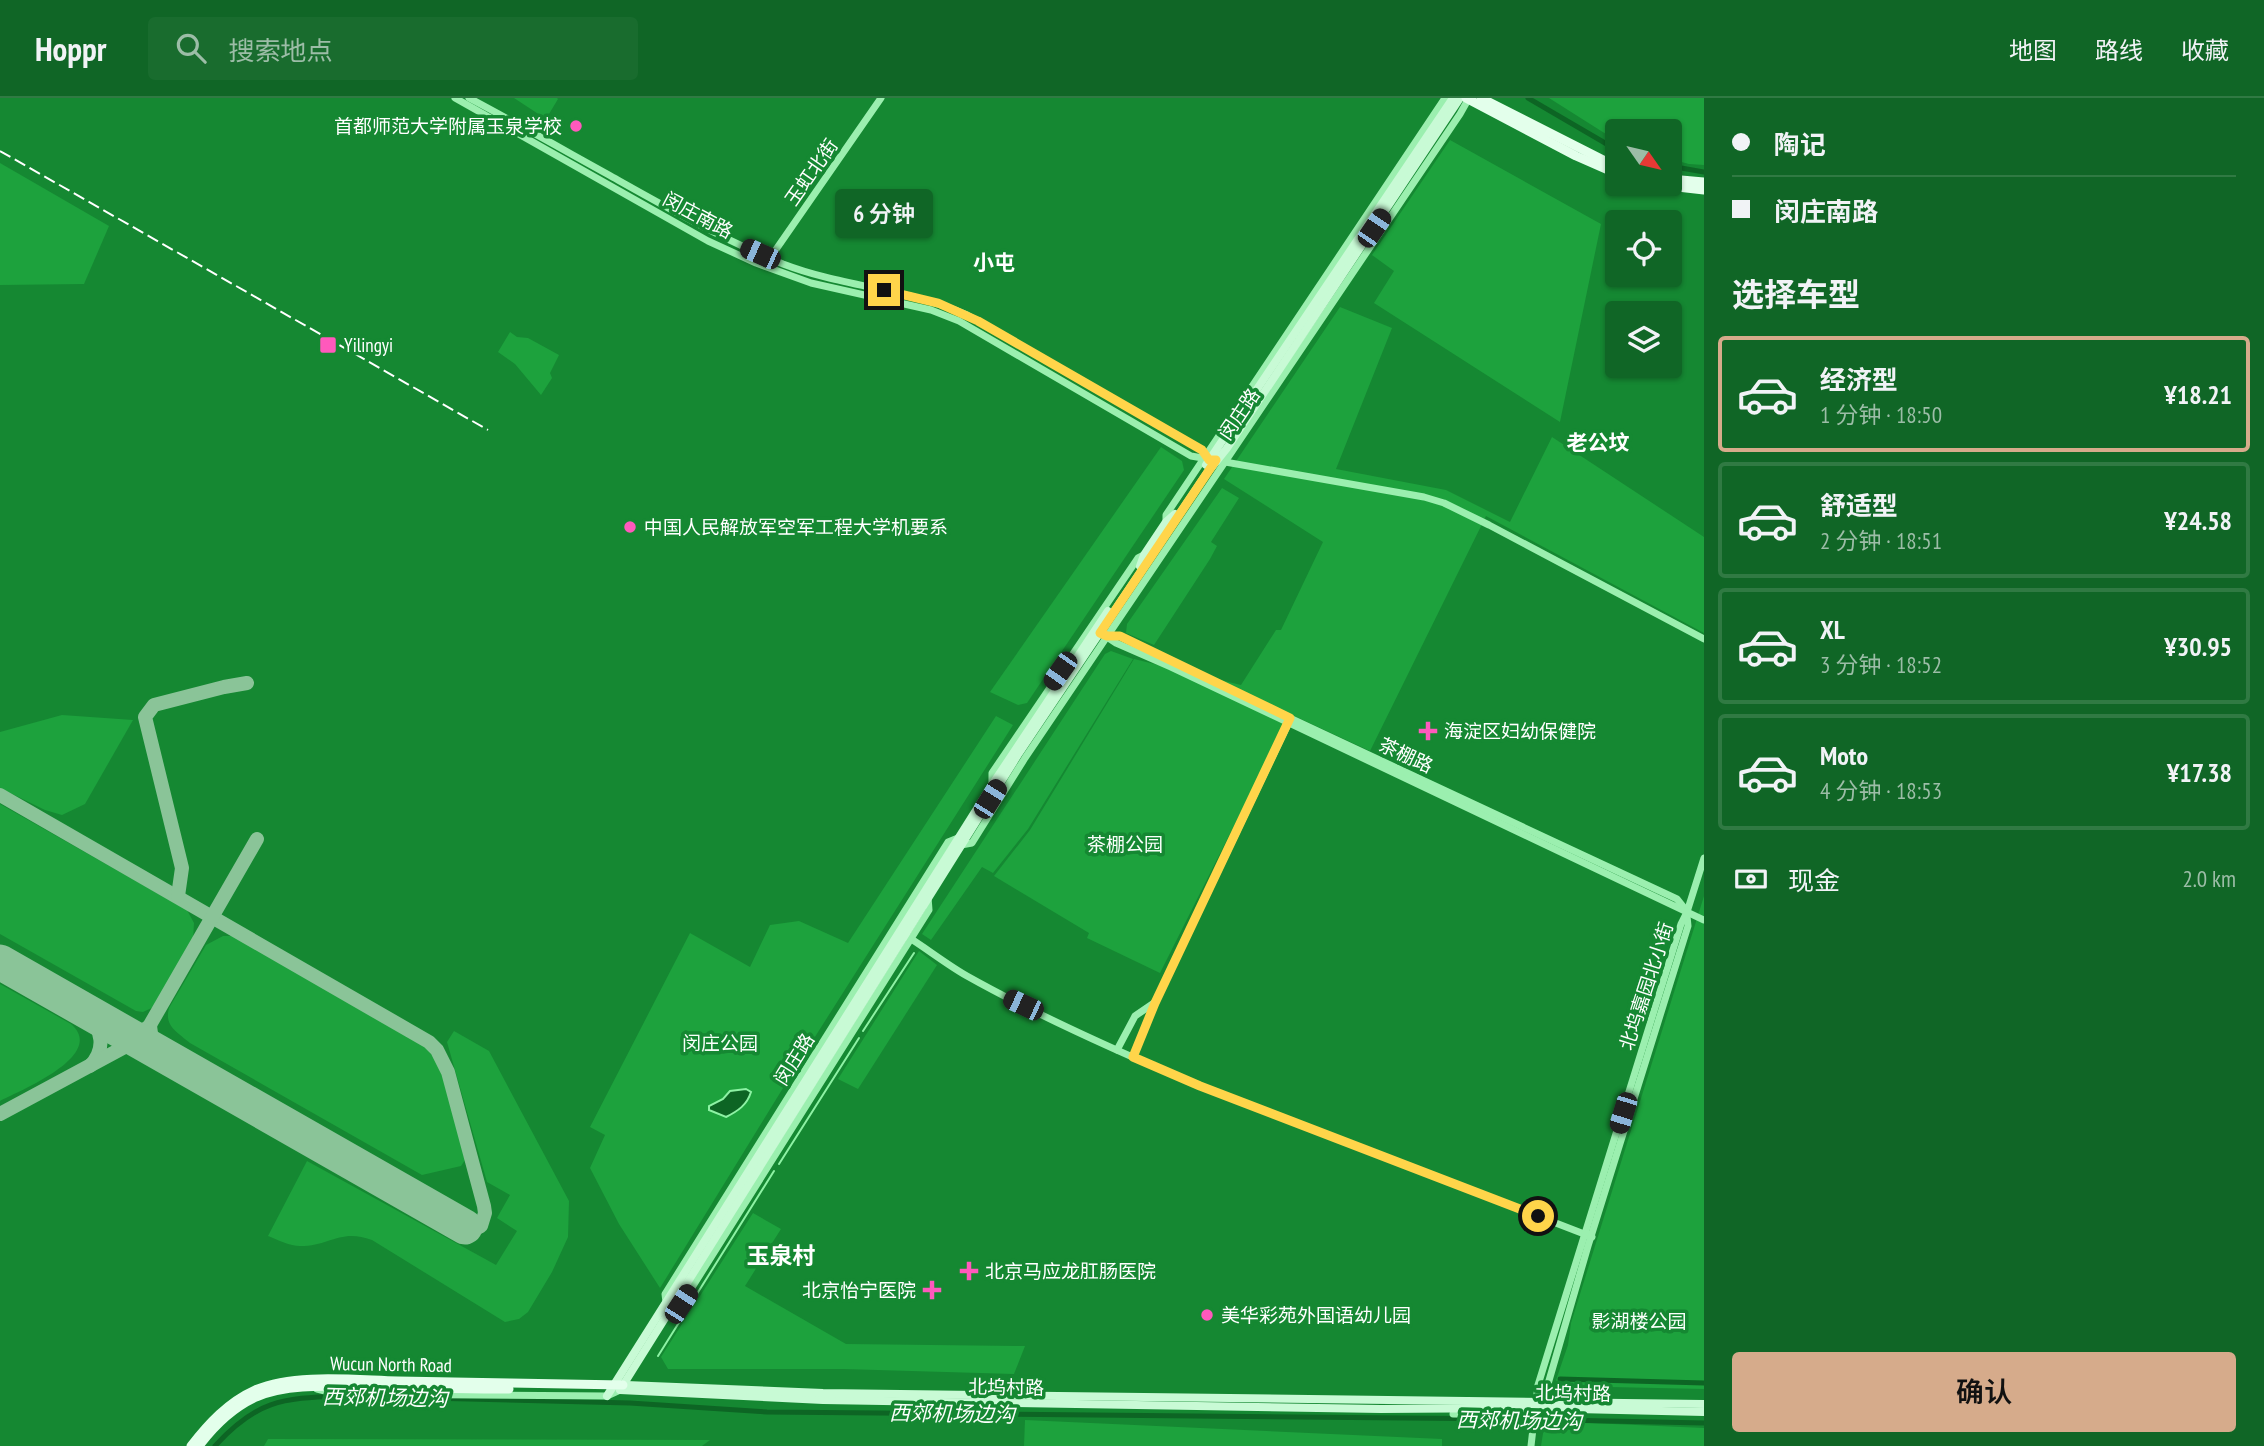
<!DOCTYPE html>
<html lang="zh">
<head>
<meta charset="utf-8">
<style>
  body { margin:0; font-family:"PT Sans Narrow","Noto Sans SC",sans-serif; background:#196c2e; color:#f1f3f6; height:100vh; display:flex; flex-direction:column; font-size:26px; white-space:nowrap }
  * { box-sizing:border-box; margin:0 }
  p { font-size:23px; color:#9cbda7 }
  .icon { flex:none; width:38px; height:38px; fill:none; stroke:currentColor; stroke-width:2; stroke-linecap:round; stroke-linejoin:round }
  .map { position:relative; flex:1; overflow:hidden }
  .details { display:flex; flex-direction:column; background:#106626; width:560px }
  .details>* { flex:none }
  .banner { display:grid; align-content:center; height:154px; padding:0 28px; background:#106626 }
  .needle { width:46px; rotate:124deg }
  .buttons { position:absolute; left:1605px; top:21px; display:grid; gap:14px }
  .buttons a { display:grid; place-items:center; width:77px; height:77px; border-radius:7px; background:#106626; box-shadow:0 2px 5px #0004; font-size:35px }
  .end { position:absolute; width:32px; height:32px; margin:-16px; border:9px solid #ffd54a; background:#111; box-shadow:0 0 0 4px #111 }
  .from { border-radius:50% }
  .bubble { position:absolute; height:49px; border-radius:7px; background:#106626; box-shadow:0 2px 5px #0004; font-size:23px; font-weight:600; line-height:49px; text-align:center }
  .car { position:absolute; width:21px; height:42px; margin:-21px -10px; border-radius:9px; box-shadow:0 0 5px 2px #0007; background:linear-gradient(#222 24%,#8ab4d8 0 40%,#222 0 76%,#8ab4d8 0 86%,#222 0) }
  .banner b { display:flex; align-items:center; gap:24px; height:66px; font-size:26px }
  .banner b+b { border-top:2px solid #307a43 }
  .banner i { width:18px; height:18px; background:#f1f3f6 }
  ul { padding:0; list-style:none }
  li { display:flex; align-items:center; gap:21px; height:116px; margin:0 14px 10px; padding:0 14px; border:4px solid #307a43; border-radius:7px }
  li div { flex:1 }
  li b { display:block; font-size:26px }
  li em { font-style:normal; font-weight:600 }
  li.selected { border-color:#d6ab8b }
  li>.icon { width:63px; height:63px; stroke-width:1.5 }
  h2 { padding:0 28px; font-size:32px; line-height:84px }
  .pay { display:flex; align-items:center; gap:18px; height:77px; padding:0 28px; font-size:26px }
  .pay p { margin-inline-start:auto }
  .primary-button { display:flex; gap:14px; margin-top:auto; padding:14px 28px }
  .primary-button a { flex:1; height:80px; border-radius:7px; background:#d6ab8b; color:#111; font-size:28px; font-weight:600; line-height:80px; text-align:center }
  header { display:flex; align-items:center; gap:42px; box-sizing:border-box; height:98px; padding:0 35px; background:#106626; border-bottom:2px solid #307a43 }
  header strong { font-size:33px }
  nav { display:flex; gap:38px; margin-inline-start:auto; font-size:24px }
  .search { width:490px; height:63px; background:#196c2e; display:flex; align-items:center; gap:18px; box-sizing:border-box; padding:0 24px; border-radius:7px; color:#9cbda7; font-size:26px }
  main { display:flex; flex:1; min-height:0 }
  .map>svg:first-child { display:block }
  .green { fill:#1da23d }
  .water { fill:#0d6524; stroke:#8df2a4; stroke-width:2 }
  .lines { fill:none; stroke-linecap:round; stroke-linejoin:round }
  .stream { stroke:#8df2a4; stroke-width:2 }
  .canal { stroke:#0d6524; stroke-width:5 }
  .taxiway { stroke:#8ac498; stroke-width:14 }
  .runway { stroke:#8ac498; stroke-width:35 }
  .tertiary { stroke:#9befaf; stroke-width:7 }
  .secondary { stroke:#c8fad5; stroke-width:8 }
  .primary { stroke:#e3ffeb; stroke-width:9 }
  .rail { stroke:#fff; stroke-width:2; stroke-dasharray:12 5; stroke-linecap:butt }
  .route { stroke:#ffd54a; stroke-width:9 }
  .poi-dot { fill:#ff59bc; stroke:#158832; stroke-width:2.5 }
  .labels { text-anchor:middle; stroke-width:7; stroke-linejoin:round; paint-order:stroke }
  .poi-label { font-size:19px; fill:#fff; stroke:#158832; text-anchor:start }
  .street-label { font-size:19px; fill:#fff; stroke:#158832 }
  .park-label { font-size:19px; fill:#f9fffa; stroke:#158832 }
  .neighbourhood-label { font-size:21px; font-weight:bold; fill:#fff; stroke:#158832 }
  .water-label { font-size:21px; font-style:italic; fill:#fbfffc; stroke:#158832 }
  .quarter-label { font-size:23px; font-weight:bold; fill:#fff; stroke:#158832 }
</style>
</head>
<body>
<header>
<strong>Hoppr</strong>
<div class="search"><svg class="icon" aria-label="search" viewBox="0 0 24 24"><circle cx="10" cy="10" r="6"/><path d="M15 15l6 6"/></svg>搜索地点</div>
<nav><a>地图</a><a>路线</a><a>收藏</a></nav>
</header>
<main>
<div class="map">
<svg width="1704" height="1348" viewBox="0 0 1704 1348">
  <rect width="100%" height="100%" fill="#158832"/>
  <!-- green -->
  <g class="green">
    <path d="M 514,0 L 557,0 L 558,1 L 546,21 Z"/>
    <path d="M 1549,0 L 1704,0 L 1704,67 L 1689,66 L 1670,61 L 1670,33 L 1617,33 L 1617,43 Z"/>
    <path d="M 1450,42 L 1601,126 L 1560,324 L 1374,205 L 1394,173 L 1372,157 Z"/>
    <path d="M 0,65 L 109,128 L 84,186 L 0,187 Z"/>
    <path d="M 1340,209 L 1392,230 L 1336,371 L 1446,392 L 1510,424 L 1552,339 L 1704,439 L 1704,535 L 1486,418 L 1370,653 L 1290,616 L 1160,875 L 1087,840 L 1089,835 L 994,778 L 1030,732 L 1134,561 L 1241,587 L 1276,532 L 1281,532 L 1323,444 L 1224,381 Z"/>
    <path d="M 510,234 L 517,239 L 528,240 L 559,257 L 550,275 L 552,280 L 541,297 L 515,266 L 498,254 Z"/>
    <path d="M 1161,349 L 1182,363 L 1184,372 L 1027,605 L 1018,607 L 990,594 Z"/>
    <path d="M 1222,390 L 1239,400 L 1211,444 L 1217,448 L 1210,461 L 1154,547 L 1126,535 L 1127,526 Z"/>
    <path d="M 1111,553 L 1133,561 L 1028,731 L 993,775 L 982,769 L 931,842 L 922,836 L 1105,556 Z"/>
    <path d="M 62,617 L 133,622 L 85,706 L 62,717 L 45,712 L 0,690 L 0,634 Z"/>
    <path d="M 996,618 L 1013,627 L 799,964 L 660,1190 L 619,1126 L 590,1070 L 605,1037 L 590,1029 L 690,835 L 750,869 L 770,827 L 799,823 L 848,845 Z"/>
    <path d="M 0,706 L 187,812 L 194,825 L 193,842 L 156,908 L 143,914 L 136,913 L 0,836 Z"/>
    <path d="M 1704,798 L 1704,1291 L 1562,1288 L 1555,1285 L 1568,1247 L 1571,1225 Z"/>
    <path d="M 223,838 L 233,838 L 243,841 L 419,942 C 451,972 455,1017 467,1059 L 461,1068 L 422,1077 L 190,945 C 177,934 164,928 169,910 L 206,847 Z"/>
    <path d="M 919,853 L 937,867 L 858,991 L 838,981 Z"/>
    <path d="M 0,886 L 71,926 C 107,957 22,992 0,1003 Z"/>
    <path d="M 454,933 L 489,953 L 569,1103 L 568,1139 L 552,1174 L 528,1214 L 519,1221 L 505,1224 L 372,1142 C 341,1130 330,1148 300,1148 C 290,1148 278,1142 268,1138 L 307,1063 L 496,1167 L 517,1133 L 497,1120 L 510,1097 L 487,1084 L 447,944 Z"/>
    <path d="M 753,1115 L 781,1131 L 745,1188 L 846,1246 L 1025,1248 L 1014,1276 L 843,1271 L 668,1271 L 661,1259 Z"/>
    <path d="M 1025,1322 L 1442,1341 L 1442,1348 L 1024,1348 Z"/>
    <path d="M 1545,1323 L 1704,1330 L 1704,1348 L 1541,1348 Z"/>
    <path d="M 268,1341 L 710,1342 L 702,1348 L 264,1348 Z"/>
  </g>
  <!-- water -->
  <path class="water" d="M 746,991 L 751,994 C 747,1007 738,1013 726,1019 L 709,1012 L 709,1008 L 723,1001 L 730,993 Z"/>
  <g class="lines">
    <!-- stream -->
    <g class="stream">
      <path d="M 863,933 L 914,855"/>
      <path d="M 779,1066 L 859,940"/>
      <path d="M 658,1258 L 774,1073"/>
    </g>
    <!-- canal -->
    <g class="canal">
      <path d="M 1528,0 L 1617,52"/>
      <path d="M 1670,68 L 1704,74"/>
      <path d="M 1560,1281 L 1704,1285"/>
      <path d="M 427,1300 L 630,1305 L 767,1314 L 1514,1321 L 1704,1325"/>
      <path d="M 215,1348 C 256,1303 281,1300 340,1298"/>
    </g>
    <!-- taxiway -->
    <g class="taxiway">
      <path d="M 0,697 L 429,944 L 437,952 L 448,974 L 484,1108 L 485,1115 L 481,1128 L 473,1132 L 465,1129"/>
      <path d="M 178,798 L 182,770 L 145,619 L 154,607 L 224,589 L 247,585"/>
      <path d="M 89,915 C 101,933 107,950 90,968"/>
      <path d="M 122,934 L 140,934 L 150,928 L 152,943 L 159,955"/>
      <path d="M 0,1016 L 143,939 L 257,741"/>
    </g>
    <!-- runway -->
    <path class="runway" d="M 0,864 L 465,1129"/>
    <!-- tertiary -->
    <g class="tertiary">
      <path d="M 455,0 L 708,143 L 756,165 L 811,185 L 931,212 L 959,223 L 1191,358 L 1424,399 L 1444,405 L 1489,427 L 1704,541"/>
      <path d="M 469,0 C 516,25 562,51 609,77 C 666,109 722,141 783,166 C 843,189 909,191 967,217 L 1194,347 L 1202,352 L 1209,362"/>
      <path d="M 768,163 L 881,0"/>
      <path d="M 1166,424 L 1166,417 L 1445,0"/>
      <path d="M 1104,537 L 1116,545 L 1171,569 L 1704,822"/>
      <path d="M 1107,538 L 1120,538 L 1279,615 L 1677,801 L 1685,811"/>
      <path d="M 992,687 L 992,675 L 1138,460 L 1144,457"/>
      <path d="M 961,747 L 972,745 L 1025,660 L 1460,16 L 1469,0"/>
      <path d="M 905,837 C 926,850 946,866 967,878 C 1042,920 1121,955 1200,988 L 1592,1139"/>
      <path d="M 1117,952 L 1135,918 L 1154,905"/>
      <path d="M 1133,959 L 1155,905 L 1289,624"/>
      <path d="M 666,1204 L 665,1196 L 948,744 L 958,740"/>
      <path d="M 672,1209 L 681,1207 L 929,812 L 928,799"/>
      <path d="M 317,1291 L 337,1296 L 607,1298 L 620,1292"/>
      <path d="M 1538,1300 L 1548,1286 L 1588,1148 L 1688,828 L 1687,818"/>
      <path d="M 1453,1316 L 1534,1317"/>
      <path d="M 1531,1348 L 1538,1287 L 1681,826 L 1687,814 L 1704,760"/>
    </g>
    <!-- secondary -->
    <g class="secondary">
      <path d="M 1460,0 L 1227,350 L 1207,375 L 1019,655 L 620,1292 L 823,1302 L 1381,1311 L 1534,1310 L 1704,1314"/>
      <path d="M 1206,367 L 1453,0"/>
      <path d="M 1140,468 L 1144,457 L 1166,424 L 1175,416"/>
      <path d="M 626,1287 L 823,1295 L 1704,1306"/>
      <path d="M 607,1298 L 992,687 L 1108,513"/>
    </g>
    <!-- primary -->
    <g class="primary">
      <path d="M 1466,0 L 1576,58 L 1617,76"/>
      <path d="M 1481,0 L 1617,69"/>
      <path d="M 1670,81 L 1704,84"/>
      <path d="M 1651,86 L 1704,92"/>
      <path d="M 191,1348 C 208,1326 228,1304 255,1292 C 295,1275 355,1282 398,1283 C 473,1284 548,1286 623,1287"/>
      <path d="M 199,1348 C 214,1328 232,1310 256,1299 C 291,1284 337,1289 374,1289 C 419,1290 464,1291 509,1291"/>
    </g>
    <!-- rail -->
    <path class="rail" d="M 0,53 L 488,332"/>
  </g>
  <g class="lines">
    <!-- route -->
    <path class="route" d="M 884,192 L 938,205 L 978,223 L 1202,352 L 1209,362 L 1216,362 L 1100,535 L 1107,538 L 1120,538 L 1290,620 L 1155,905 L 1133,959 L 1200,988 L 1538,1118"/>
  </g>
  <!-- markers -->
  <g class="poi-dot">
    <circle cx="576" cy="28" r="7"/>
    <rect x="319" y="238" width="18" height="18" rx="3.5"/>
    <circle cx="630" cy="429" r="7"/>
    <path d="M1424.5 622.5h7v7h7v7h-7v7h-7v-7h-7v-7h7z"/>
    <path d="M965.5 1162.5h7v7h7v7h-7v7h-7v-7h-7v-7h7z"/>
    <path d="M928.5 1181.5h7v7h7v7h-7v7h-7v-7h-7v-7h7z"/>
    <circle cx="1207" cy="1217" r="7"/>
  </g>
  <g class="labels">
    <!-- poi labels -->
    <g class="poi-label">
      <text x="562" y="35" text-anchor="end">首都师范大学附属玉泉学校</text>
      <text x="344" y="254">Yilingyi</text>
      <text x="644" y="436">中国人民解放军空军工程大学机要系</text>
      <text x="1444" y="640">海淀区妇幼保健院</text>
      <text x="985" y="1180">北京马应龙肛肠医院</text>
      <text x="916" y="1199" text-anchor="end">北京怡宁医院</text>
      <text x="1221" y="1224">美华彩苑外国语幼儿园</text>
    </g>
    <!-- street labels -->
    <g class="street-label">
      <text transform="translate(811 74) rotate(-55)" y="7">玉虹北街</text>
      <text transform="translate(698 117) rotate(28)" y="7">闵庄南路</text>
      <text transform="translate(1239 316) rotate(-56)" y="7">闵庄路</text>
      <text transform="translate(1406 657) rotate(25)" y="7">茶棚路</text>
      <text transform="translate(1646 888) rotate(-72)" y="7">北坞嘉园北小街</text>
      <text transform="translate(794 961) rotate(-58)" y="7">闵庄路</text>
      <text transform="translate(391 1266) rotate(1)" y="7">Wucun North Road</text>
      <text transform="translate(1006 1289) rotate(1)" y="7">北坞村路</text>
      <text transform="translate(1573 1295) rotate(1)" y="7">北坞村路</text>
    </g>
    <!-- park labels -->
    <g class="park-label">
      <text x="1125" y="753">茶棚公园</text>
      <text x="720" y="952">闵庄公园</text>
      <text x="1639" y="1230">影湖楼公园</text>
    </g>
    <!-- neighbourhood labels -->
    <g class="neighbourhood-label">
      <text x="994" y="172">小屯</text>
      <text x="1598" y="352">老公坟</text>
    </g>
    <!-- water labels -->
    <g class="water-label">
      <text transform="translate(385 1300) rotate(1)" y="7">西郊机场边沟</text>
      <text transform="translate(952 1316) rotate(1)" y="7">西郊机场边沟</text>
      <text transform="translate(1519 1323) rotate(1)" y="7">西郊机场边沟</text>
    </g>
    <!-- quarter labels -->
    <g class="quarter-label">
      <text x="781" y="1166">玉泉村</text>
    </g>
  </g>
</svg>
<div class="buttons">
<a><svg class="needle" viewBox="-14 -14 28 28"><path d="M0-13l5 13h-10z" fill="#e53935"/><path d="M0 13l5-13h-10z" fill="#9cbda7"/></svg></a>
<a><svg class="icon" aria-label="locate" viewBox="0 0 24 24"><circle cx="12" cy="12" r="6"/><path d="M12 2v4M12 18v4M2 12h4M18 12h4"/></svg></a>
<a><svg class="icon" aria-label="layers" viewBox="0 0 24 24"><path d="M12 4l9 5-9 5-9-5zM3 14l9 5 9-5"/></svg></a>
</div>
<i class="end from" style="left:1538px;top:1118px"></i>
<i class="end" style="left:884px;top:192px"></i>
<div class="bubble" style="left:835px;top:91px;width:98px">6 分钟</div>
<i class="car" style="left:1374px;top:130px;rotate:34deg"></i>
<i class="car" style="left:760px;top:156px;rotate:294deg"></i>
<i class="car" style="left:1060px;top:573px;rotate:215deg"></i>
<i class="car" style="left:990px;top:701px;rotate:32deg"></i>
<i class="car" style="left:1023px;top:907px;rotate:295deg"></i>
<i class="car" style="left:1623px;top:1015px;rotate:197deg"></i>
<i class="car" style="left:681px;top:1206px;rotate:33deg"></i>
</div>
<section class="details">
<div class="banner">
<b><i class="from"></i>陶记</b>
<b><i></i>闵庄南路</b>
</div>
<h2>选择车型</h2>
<ul>
<li class="selected"><svg class="icon" aria-label="car" viewBox="0 0 24 24"><path d="M5 17H2v-5l4-1 3-4h7l3 4 3 1v5h-3M9 17h6M6 11h13"/><circle cx="7" cy="17" r="2"/><circle cx="17" cy="17" r="2"/></svg><div><b>经济型</b><p>1 分钟 · 18:50</p></div><em>¥18.21</em></li>
<li><svg class="icon" aria-label="car" viewBox="0 0 24 24"><path d="M5 17H2v-5l4-1 3-4h7l3 4 3 1v5h-3M9 17h6M6 11h13"/><circle cx="7" cy="17" r="2"/><circle cx="17" cy="17" r="2"/></svg><div><b>舒适型</b><p>2 分钟 · 18:51</p></div><em>¥24.58</em></li>
<li><svg class="icon" aria-label="car" viewBox="0 0 24 24"><path d="M5 17H2v-5l4-1 3-4h7l3 4 3 1v5h-3M9 17h6M6 11h13"/><circle cx="7" cy="17" r="2"/><circle cx="17" cy="17" r="2"/></svg><div><b>XL</b><p>3 分钟 · 18:52</p></div><em>¥30.95</em></li>
<li><svg class="icon" aria-label="car" viewBox="0 0 24 24"><path d="M5 17H2v-5l4-1 3-4h7l3 4 3 1v5h-3M9 17h6M6 11h13"/><circle cx="7" cy="17" r="2"/><circle cx="17" cy="17" r="2"/></svg><div><b>Moto</b><p>4 分钟 · 18:53</p></div><em>¥17.38</em></li>
</ul>
<div class="pay"><svg class="icon" aria-label="cash" viewBox="0 0 24 24"><path d="M3 7h18v10H3z"/><circle cx="12" cy="12" r="2"/></svg>现金<p>2.0 km</p></div>
<div class="primary-button"><a>确认</a></div>
</section>
</main>
</body>
</html>
